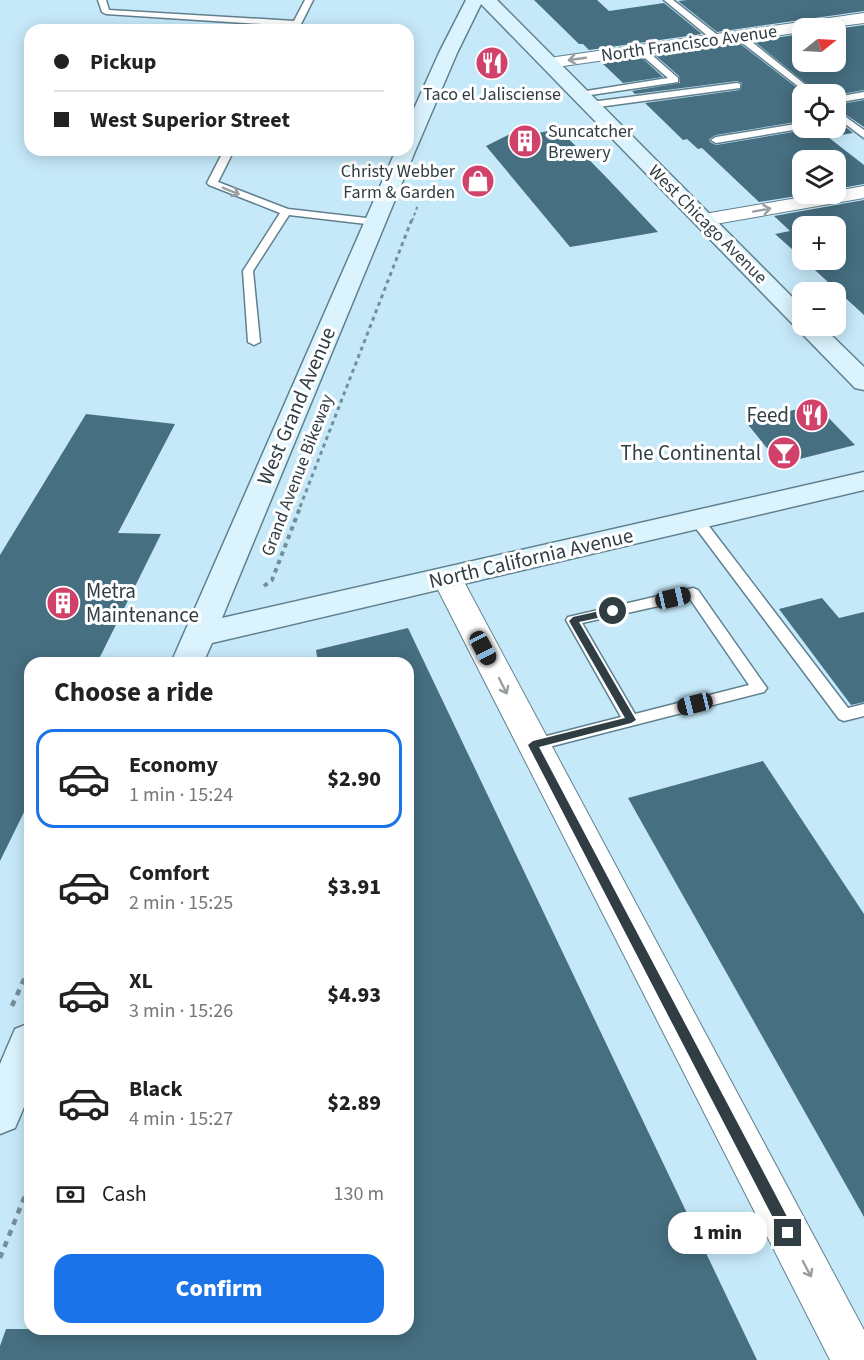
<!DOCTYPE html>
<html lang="en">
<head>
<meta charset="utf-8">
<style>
  body { margin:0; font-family:"Source Sans 3",sans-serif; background:#f2f2f2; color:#222; height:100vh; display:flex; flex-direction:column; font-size:22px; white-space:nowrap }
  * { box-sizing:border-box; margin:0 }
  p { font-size:20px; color:#767676 }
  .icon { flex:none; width:33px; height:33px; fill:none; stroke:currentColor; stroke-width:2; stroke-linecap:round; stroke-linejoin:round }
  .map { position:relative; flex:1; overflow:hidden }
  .drawer { position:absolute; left:24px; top:657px; width:390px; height:678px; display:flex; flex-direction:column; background:#fff; border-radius:18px; box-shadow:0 3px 15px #0003 }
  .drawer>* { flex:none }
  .top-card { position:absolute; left:24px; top:24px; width:390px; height:132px; border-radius:18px; box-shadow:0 3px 15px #0003; display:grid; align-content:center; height:132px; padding:0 30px; background:#fff }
  .needle { width:39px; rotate:72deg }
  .fabs { position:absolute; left:792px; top:18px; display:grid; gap:12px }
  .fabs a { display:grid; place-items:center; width:54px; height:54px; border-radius:12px; background:#fff; box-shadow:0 3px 15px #0003; font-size:30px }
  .end { position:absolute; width:27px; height:27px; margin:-14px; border:8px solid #303e44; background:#fff; box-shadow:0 0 0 3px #fff }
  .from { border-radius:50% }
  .bubble { position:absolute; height:42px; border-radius:18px; background:#fff; box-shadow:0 3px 15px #0003; font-size:20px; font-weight:800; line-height:42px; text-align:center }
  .car { position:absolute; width:18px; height:36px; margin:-18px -9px; border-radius:8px; box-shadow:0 0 4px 2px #0007; background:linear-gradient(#222 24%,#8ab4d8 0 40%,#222 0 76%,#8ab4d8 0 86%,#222 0) }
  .top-card b { display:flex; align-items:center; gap:21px; height:57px; font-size:22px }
  .top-card b+b { border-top:2px solid #e0e0e0 }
  .top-card i { width:15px; height:15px; background:#222 }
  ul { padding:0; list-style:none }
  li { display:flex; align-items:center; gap:18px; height:99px; margin:0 12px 9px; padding:0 18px; border:3px solid transparent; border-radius:18px }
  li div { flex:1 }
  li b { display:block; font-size:22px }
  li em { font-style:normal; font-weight:800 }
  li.selected { border-color:#1a73e8 }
  li>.icon { width:54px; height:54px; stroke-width:1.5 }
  h2 { padding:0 30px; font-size:27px; line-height:72px }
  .pay { display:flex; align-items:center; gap:15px; height:66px; padding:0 30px; font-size:22px }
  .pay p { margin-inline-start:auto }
  .primary-button { display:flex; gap:12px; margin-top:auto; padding:12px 30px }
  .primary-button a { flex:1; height:69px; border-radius:18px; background:#1a73e8; color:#fff; font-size:24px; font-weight:800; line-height:69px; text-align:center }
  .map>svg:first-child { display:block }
  .building { fill:#466f81 }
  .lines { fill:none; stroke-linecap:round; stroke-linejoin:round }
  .lane-casing { stroke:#60808f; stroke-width:3 }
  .street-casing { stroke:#60808f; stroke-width:2 }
  .secondary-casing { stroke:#60808f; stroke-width:3 }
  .path-far3 { stroke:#768e99; stroke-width:2; stroke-dasharray:3 3; stroke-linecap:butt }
  .path-far2 { stroke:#768e99; stroke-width:3; stroke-dasharray:4 4; stroke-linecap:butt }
  .path-far1 { stroke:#768e99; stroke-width:4; stroke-dasharray:4.5 4.5; stroke-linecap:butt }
  .path { stroke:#768e99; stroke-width:4.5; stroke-dasharray:6 6; stroke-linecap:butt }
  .lane { fill:#fff; fill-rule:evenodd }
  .street { fill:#fff; fill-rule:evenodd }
  .secondary { fill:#dbf3fd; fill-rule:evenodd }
  .oneway { stroke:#989ea2 }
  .route { fill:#303e44 }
  .labels { text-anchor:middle; stroke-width:6; stroke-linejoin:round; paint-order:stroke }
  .far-street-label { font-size:18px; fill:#303e44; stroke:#fff }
  .far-poi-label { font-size:18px; fill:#303e44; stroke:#fff }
  .street-label { font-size:21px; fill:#303e44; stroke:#fff }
  .poi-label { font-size:21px; fill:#303e44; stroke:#fff; text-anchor:end }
</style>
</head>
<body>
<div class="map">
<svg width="864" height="1360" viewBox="0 0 864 1360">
  <rect width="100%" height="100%" fill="#c6e9f9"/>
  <!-- building -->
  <g class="building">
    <path d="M 534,0 L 597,0 L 609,11 L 664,3 L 702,34 L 589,50 L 583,44 L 579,44 Z"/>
    <path d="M 687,0 L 864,0 L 864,11 L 717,32 L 678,1 Z"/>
    <path d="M 864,25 L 864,90 L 836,95 L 819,94 L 754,41 L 802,34 L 802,62 L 836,62 L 836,29 Z"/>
    <path d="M 739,43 L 805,94 L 802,94 L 802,121 L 716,135 L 709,139 L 710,142 L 716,145 L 805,130 L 807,128 L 836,128 L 836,119 L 853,133 L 828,137 L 864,165 L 864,184 L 836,189 L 836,160 L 802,160 L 802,194 L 810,194 L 759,202 L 702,148 L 698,149 L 687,139 L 683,140 L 645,103 L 740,90 L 742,83 L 737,81 L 635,94 L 632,91 L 680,83 L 679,76 L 655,55 Z"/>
    <path d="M 641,57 L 663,77 L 623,83 L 602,63 Z"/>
    <path d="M 864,100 L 864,127 L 836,108 L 836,105 Z"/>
    <path d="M 559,129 L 607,178 L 658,232 L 570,247 L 486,146 L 514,132 L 527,135 Z"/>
    <path d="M 864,200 L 864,315 L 804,260 L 836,260 L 836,226 L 802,226 L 802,258 L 775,234 L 790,231 L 774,216 Z"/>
    <path d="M 816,405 L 855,445 L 780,464 L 745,421 Z"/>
    <path d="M 86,414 L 175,424 L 118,533 L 161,534 L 97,663 L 30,663 L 30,800 L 0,861 L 0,555 Z"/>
    <path d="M 822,598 L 839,618 L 864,612 L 864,702 L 851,705 L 779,609 Z"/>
    <path d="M 408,628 L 757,1360 L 0,1360 L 0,1346 L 6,1329 L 408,1329 L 408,663 L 318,663 L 316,650 Z"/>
    <path d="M 763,761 L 864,914 L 864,1217 L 628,798 Z"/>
  </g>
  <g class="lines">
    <defs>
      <g id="lane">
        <path d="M 98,0 L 106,0 L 109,10 L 294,21 L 305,0 L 313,0 L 298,30 L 290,30 L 292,26 L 106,14 L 102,12 Z"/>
        <path d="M 664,0 L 673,0 L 720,37 L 720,41 L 714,41 Z"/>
        <path d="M 736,34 L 742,34 L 817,94 L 808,94 L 736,38 Z"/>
        <path d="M 638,48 L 644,48 L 678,78 L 678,82 L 577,97 L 577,93 L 580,92 L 668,78 L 638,52 Z"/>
        <path d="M 737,83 L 740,84 L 740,88 L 591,108 L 587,105 L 591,102 Z"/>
        <path d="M 864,92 L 864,98 L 836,103 L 836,97 Z"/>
        <path d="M 836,110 L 864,130 L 864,138 L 836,117 Z"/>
        <path d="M 802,123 L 802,128 L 805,128 L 716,143 L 711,140 L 716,137 Z"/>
        <path d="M 224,150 L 234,150 L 218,182 L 288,209 L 375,219 L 380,222 L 375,225 L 289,215 L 253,271 L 260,342 L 254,345 L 248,342 L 243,271 L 280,213 L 209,185 L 207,183 Z"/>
        <path d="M 697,516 L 702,517 L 848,708 L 864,704 L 864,716 L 844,721 L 839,719 L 692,523 L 690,520 Z"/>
        <path d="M 693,588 L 698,590 L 764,684 L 767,688 L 764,692 L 533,751 L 527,749 L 525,745 L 527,741 L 621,717 L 566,620 L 568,617 ZM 690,599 L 749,685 L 635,714 L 582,623 Z"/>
      </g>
      <g id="street">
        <path d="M 864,13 L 864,23 L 826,28 L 802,28 L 802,32 L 549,68 L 543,67 L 540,63 L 543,59 L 549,58 Z"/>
        <path d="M 864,186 L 864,198 L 704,226 L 696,225 L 693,220 L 696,215 L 704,214 L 820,194 L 836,194 L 836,191 Z"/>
        <path d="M 447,568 L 457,571 L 462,578 L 864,1330 L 864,1360 L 830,1360 L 432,578 L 437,571 Z"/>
      </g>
      <g id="secondary">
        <path d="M 466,0 L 497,0 L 802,307 L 802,326 L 822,326 L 864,367 L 864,390 L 855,388 L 481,4 L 457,53 L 416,149 L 222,618 L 864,472 L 864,490 L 212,643 L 203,663 L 171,663 L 396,150 L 408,150 L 408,122 L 439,53 Z"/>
        <path d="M 30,1023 L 30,1093 L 15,1128 L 0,1134 L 0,1064 L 15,1029 Z"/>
      </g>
    </defs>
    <!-- lane casing -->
    <use href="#lane" class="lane-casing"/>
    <!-- street casing -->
    <use href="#street" class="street-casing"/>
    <!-- secondary casing -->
    <use href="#secondary" class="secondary-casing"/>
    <!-- path-far3 -->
    <path class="path-far3" d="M 412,221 L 418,205"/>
    <!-- path-far2 -->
    <path class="path-far2" d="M 300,507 L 412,219"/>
    <!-- path-far1 -->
    <path class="path-far1" d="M 264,586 L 272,580 L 301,505"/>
    <!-- path -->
    <g class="path">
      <path d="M 12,1006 L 30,966"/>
      <path d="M 0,1258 L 30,1183"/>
    </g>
    <!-- lane -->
    <use href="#lane" class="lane"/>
    <!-- street -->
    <use href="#street" class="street"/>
    <!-- secondary -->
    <use href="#secondary" class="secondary"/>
  </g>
  <!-- one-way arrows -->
  <defs><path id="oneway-shaft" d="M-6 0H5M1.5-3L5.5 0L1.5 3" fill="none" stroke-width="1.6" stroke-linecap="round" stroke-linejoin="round" transform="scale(1.5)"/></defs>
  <g class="oneway">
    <use href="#oneway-shaft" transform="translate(577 59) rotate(172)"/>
    <use href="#oneway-shaft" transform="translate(231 191) rotate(22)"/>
    <use href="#oneway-shaft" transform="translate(762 210) rotate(-10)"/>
    <use href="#oneway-shaft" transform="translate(503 686) rotate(63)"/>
    <use href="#oneway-shaft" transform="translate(807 1269) rotate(62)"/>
  </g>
  <!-- route -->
  <path class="route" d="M 613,608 L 618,611 L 616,614 L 579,622 L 636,720 L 631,723 L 539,747 L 793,1228 L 795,1233 L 793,1237 L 788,1239 L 783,1237 L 528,745 L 533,741 L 625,718 L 569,621 L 573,617 Z"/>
  <!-- icons -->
  <defs>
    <symbol id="restaurant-disc" viewBox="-11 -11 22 22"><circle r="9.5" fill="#d1426a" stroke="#fff"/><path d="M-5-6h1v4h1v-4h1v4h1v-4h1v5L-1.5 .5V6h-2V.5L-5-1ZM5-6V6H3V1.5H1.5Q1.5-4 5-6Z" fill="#fff"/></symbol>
    <symbol id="building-disc" viewBox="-11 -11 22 22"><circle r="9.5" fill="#d1426a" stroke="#fff"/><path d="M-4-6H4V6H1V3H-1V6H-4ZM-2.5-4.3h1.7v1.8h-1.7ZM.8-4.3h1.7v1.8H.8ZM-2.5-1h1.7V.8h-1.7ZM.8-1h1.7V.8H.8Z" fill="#fff"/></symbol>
    <symbol id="shop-disc" viewBox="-11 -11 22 22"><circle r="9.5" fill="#d1426a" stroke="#fff"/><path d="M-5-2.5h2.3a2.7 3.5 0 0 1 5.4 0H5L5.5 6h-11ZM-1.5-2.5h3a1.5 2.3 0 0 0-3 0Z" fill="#fff"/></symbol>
    <symbol id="bar-disc" viewBox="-11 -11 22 22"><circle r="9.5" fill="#d1426a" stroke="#fff"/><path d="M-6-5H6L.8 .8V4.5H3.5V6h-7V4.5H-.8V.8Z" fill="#fff"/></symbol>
  </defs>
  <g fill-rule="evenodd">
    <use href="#restaurant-disc" x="473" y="44" width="38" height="38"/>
    <use href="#building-disc" x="506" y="122" width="38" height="38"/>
    <use href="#shop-disc" x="459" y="162" width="38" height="38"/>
    <use href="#restaurant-disc" x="793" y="396" width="38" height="38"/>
    <use href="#bar-disc" x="765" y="434" width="38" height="38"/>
    <use href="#building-disc" x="44" y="584" width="38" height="38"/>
  </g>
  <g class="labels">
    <!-- far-street labels -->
    <g class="far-street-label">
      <text transform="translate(689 43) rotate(-8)" y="6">North Francisco Avenue</text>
      <text transform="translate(708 224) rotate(45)" y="6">West Chicago Avenue</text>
      <text transform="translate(297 475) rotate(-69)" y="6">Grand Avenue Bikeway</text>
    </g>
    <!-- far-poi labels -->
    <g class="far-poi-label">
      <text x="492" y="100">Taco el Jalisciense</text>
      <text x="548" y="137" text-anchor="start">Suncatcher<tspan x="548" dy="21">Brewery</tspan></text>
      <text x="455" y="177" text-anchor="end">Christy Webber<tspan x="455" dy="21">Farm &amp; Garden</tspan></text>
    </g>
    <!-- street labels -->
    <g class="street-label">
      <text transform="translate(296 406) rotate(-67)" y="7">West Grand Avenue</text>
      <text transform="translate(531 558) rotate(-13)" y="7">North California Avenue</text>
    </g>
    <!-- poi labels -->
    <g class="poi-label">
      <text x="789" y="422">Feed</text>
      <text x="761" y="460">The Continental</text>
      <text x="86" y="598" text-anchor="start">Metra<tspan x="86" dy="24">Maintenance</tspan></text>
    </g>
  </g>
</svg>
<div class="fabs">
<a><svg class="needle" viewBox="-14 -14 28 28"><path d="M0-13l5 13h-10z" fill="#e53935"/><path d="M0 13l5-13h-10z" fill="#767676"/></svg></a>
<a><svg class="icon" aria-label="locate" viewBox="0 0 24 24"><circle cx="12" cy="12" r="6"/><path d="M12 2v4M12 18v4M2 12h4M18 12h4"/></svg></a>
<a><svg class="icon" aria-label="layers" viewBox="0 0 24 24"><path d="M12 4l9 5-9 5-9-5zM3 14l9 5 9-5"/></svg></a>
<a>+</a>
<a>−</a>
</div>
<i class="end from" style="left:613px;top:611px"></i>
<i class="end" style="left:788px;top:1233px"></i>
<div class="bubble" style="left:668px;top:1212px;width:99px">1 min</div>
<i class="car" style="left:673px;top:598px;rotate:77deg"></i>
<i class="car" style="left:483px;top:648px;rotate:152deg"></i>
<i class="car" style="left:695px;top:704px;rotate:256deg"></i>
<div class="top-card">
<b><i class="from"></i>Pickup</b>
<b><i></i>West Superior Street</b>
</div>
<section class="drawer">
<h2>Choose a ride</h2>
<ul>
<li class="selected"><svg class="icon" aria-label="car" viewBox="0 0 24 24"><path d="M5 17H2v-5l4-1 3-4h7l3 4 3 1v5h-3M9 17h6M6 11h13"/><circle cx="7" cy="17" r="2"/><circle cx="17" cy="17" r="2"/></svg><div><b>Economy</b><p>1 min · 15:24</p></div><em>$2.90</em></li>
<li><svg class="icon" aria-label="car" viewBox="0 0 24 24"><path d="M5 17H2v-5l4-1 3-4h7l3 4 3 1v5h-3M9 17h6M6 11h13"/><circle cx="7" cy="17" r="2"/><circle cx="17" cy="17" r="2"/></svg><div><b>Comfort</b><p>2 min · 15:25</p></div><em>$3.91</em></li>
<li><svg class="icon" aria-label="car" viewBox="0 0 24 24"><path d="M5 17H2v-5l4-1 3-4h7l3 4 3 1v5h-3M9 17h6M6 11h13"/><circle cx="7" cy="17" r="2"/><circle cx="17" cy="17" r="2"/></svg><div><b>XL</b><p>3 min · 15:26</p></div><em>$4.93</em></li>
<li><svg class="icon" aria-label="car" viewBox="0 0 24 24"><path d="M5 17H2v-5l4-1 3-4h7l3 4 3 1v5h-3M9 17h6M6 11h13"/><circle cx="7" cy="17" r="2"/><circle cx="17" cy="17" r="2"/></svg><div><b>Black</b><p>4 min · 15:27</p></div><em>$2.89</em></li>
</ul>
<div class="pay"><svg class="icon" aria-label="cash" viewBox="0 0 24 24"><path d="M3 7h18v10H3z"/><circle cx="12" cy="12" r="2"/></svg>Cash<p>130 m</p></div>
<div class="primary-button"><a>Confirm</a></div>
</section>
</div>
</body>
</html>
